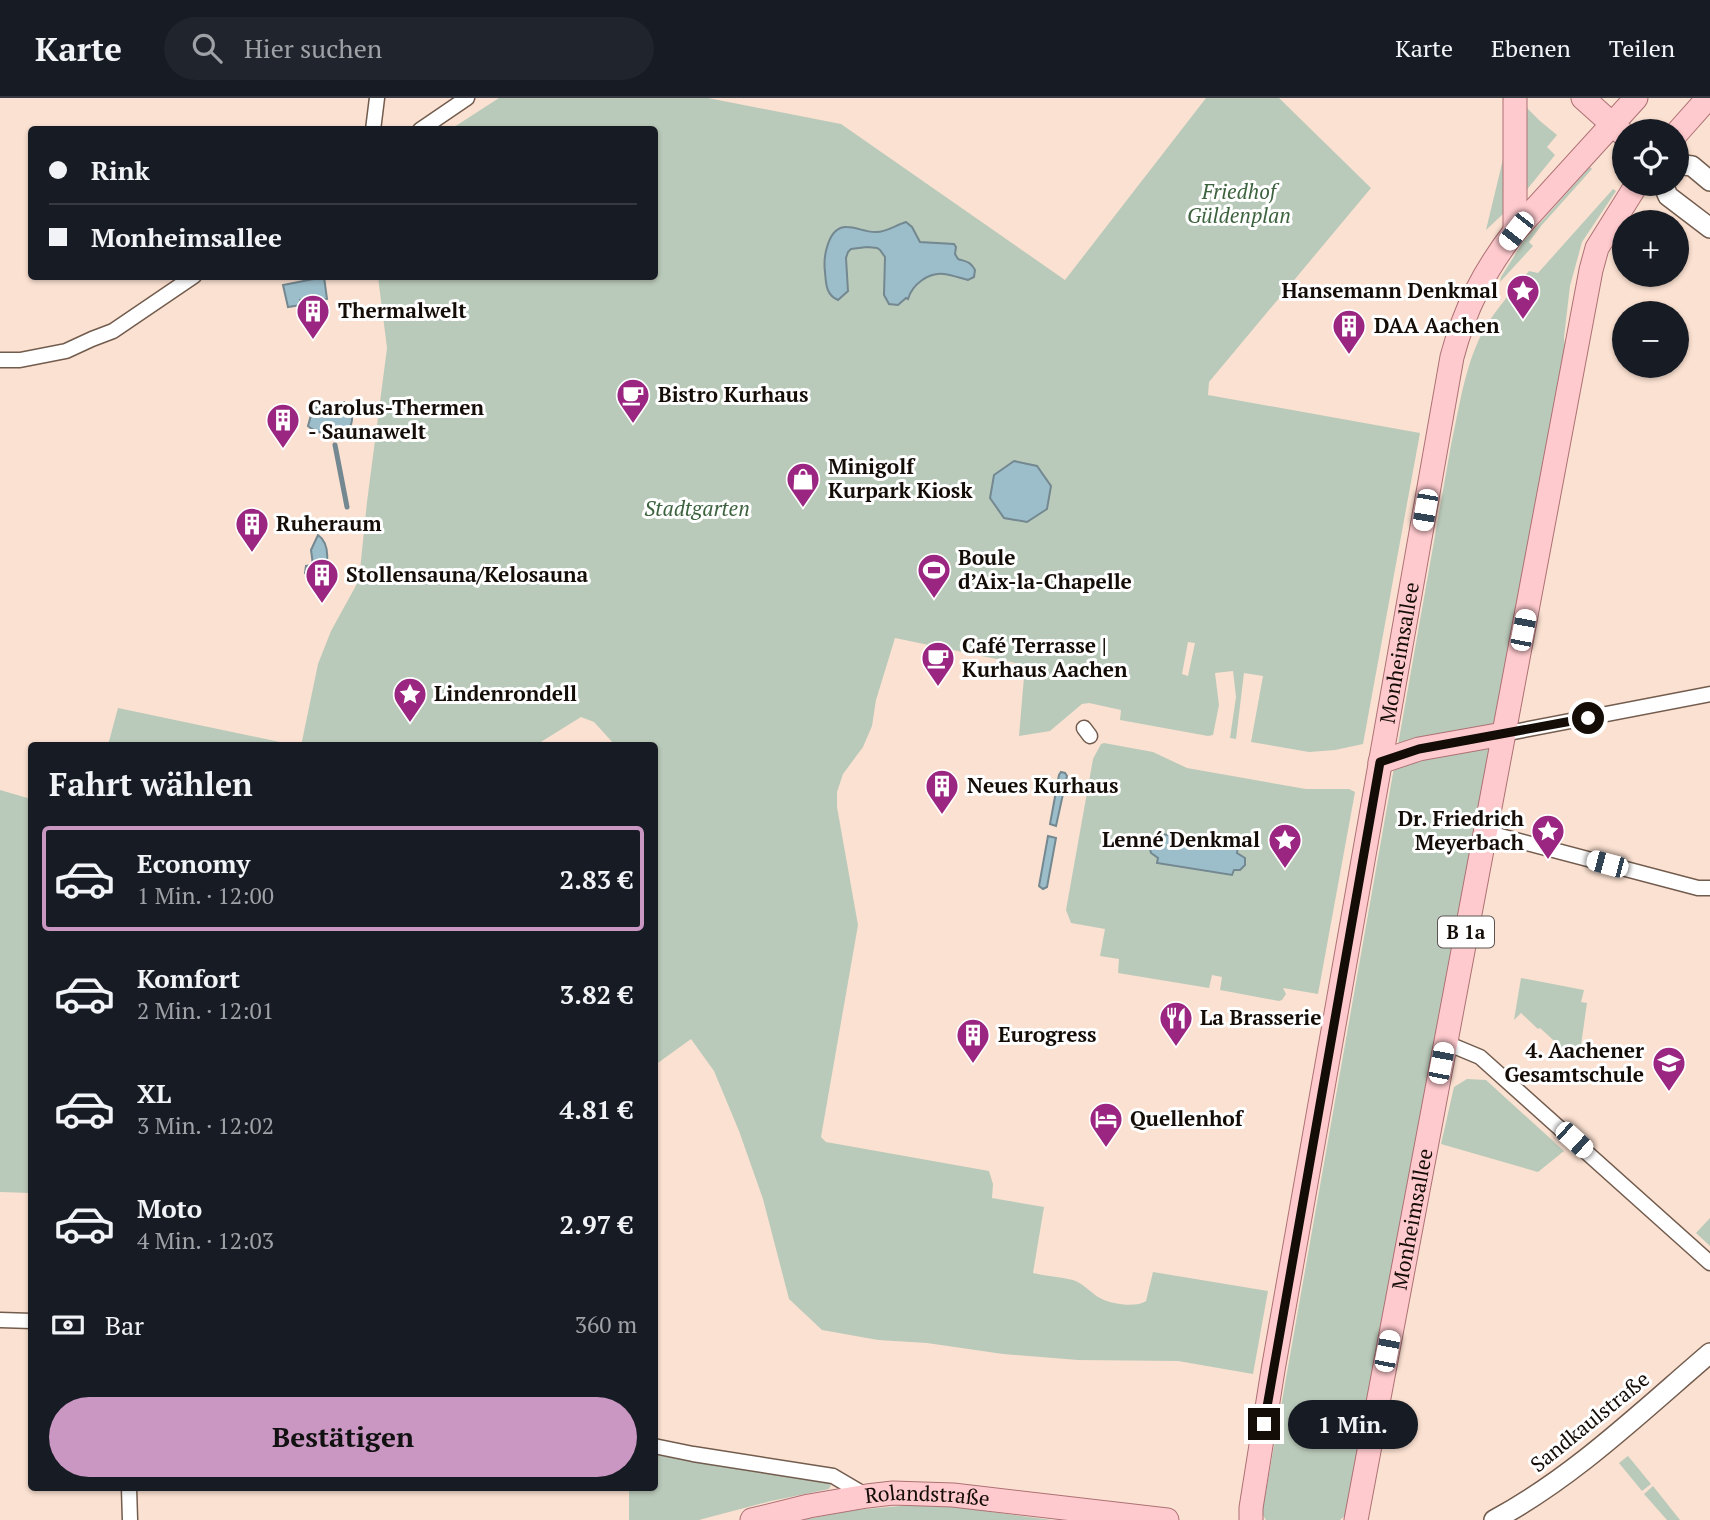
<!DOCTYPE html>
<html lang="de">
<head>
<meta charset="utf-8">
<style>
  body { margin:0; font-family:"PT Serif",serif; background:#20242c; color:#f1f3f6; height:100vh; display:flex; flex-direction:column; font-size:26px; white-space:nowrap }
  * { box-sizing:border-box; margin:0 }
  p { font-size:23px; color:#9ea1a6 }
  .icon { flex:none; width:38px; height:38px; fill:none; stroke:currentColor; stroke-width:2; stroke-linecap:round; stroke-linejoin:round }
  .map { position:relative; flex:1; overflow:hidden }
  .details { position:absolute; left:28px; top:644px; width:630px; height:749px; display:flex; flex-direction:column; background:#171b24; border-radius:7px; box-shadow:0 2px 5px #0004 }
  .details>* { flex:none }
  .guide { position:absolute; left:28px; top:28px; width:630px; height:154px; border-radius:7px; box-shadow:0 2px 5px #0004; display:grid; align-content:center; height:154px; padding:0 21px; background:#171b24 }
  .tools { position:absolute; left:1612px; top:21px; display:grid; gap:14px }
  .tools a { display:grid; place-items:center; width:77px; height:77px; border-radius:50%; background:#171b24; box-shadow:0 2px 5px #0004; font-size:35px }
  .end { position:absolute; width:32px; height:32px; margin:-16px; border:9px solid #140c07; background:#fff; box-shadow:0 0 0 4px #fff }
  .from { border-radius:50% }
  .bubble { position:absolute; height:49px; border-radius:24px; background:#171b24; box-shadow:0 2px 5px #0004; font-size:23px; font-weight:700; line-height:49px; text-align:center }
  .car { position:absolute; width:21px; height:42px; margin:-21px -10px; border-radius:9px; box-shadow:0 0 5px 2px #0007; background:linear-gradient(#fff 24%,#345 0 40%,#fff 0 76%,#345 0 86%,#fff 0) }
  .guide b { display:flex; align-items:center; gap:24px; height:66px; font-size:26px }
  .guide b+b { border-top:2px solid #363941 }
  .guide i { width:18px; height:18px; background:#f1f3f6 }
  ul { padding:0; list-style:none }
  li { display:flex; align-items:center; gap:21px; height:105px; margin:0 14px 10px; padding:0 7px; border:4px solid transparent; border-radius:7px }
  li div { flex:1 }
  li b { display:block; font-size:26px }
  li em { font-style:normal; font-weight:700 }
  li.selected { border-color:#ca97c2 }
  li>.icon { width:63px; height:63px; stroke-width:1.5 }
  h2 { padding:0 21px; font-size:32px; line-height:84px }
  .pay { display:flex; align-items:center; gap:18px; height:77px; padding:0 21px; font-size:26px }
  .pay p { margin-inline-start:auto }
  .action { display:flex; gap:14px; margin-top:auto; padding:14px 21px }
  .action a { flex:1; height:80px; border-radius:42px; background:#ca97c2; color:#111; font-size:28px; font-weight:700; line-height:80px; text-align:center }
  header { display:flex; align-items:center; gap:42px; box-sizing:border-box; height:98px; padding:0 35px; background:#171b24; border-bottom:2px solid #363941 }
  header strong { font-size:33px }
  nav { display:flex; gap:38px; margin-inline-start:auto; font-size:24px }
  .search { width:490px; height:63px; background:#20242c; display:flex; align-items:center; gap:18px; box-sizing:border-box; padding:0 24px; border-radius:38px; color:#9ea1a6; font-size:26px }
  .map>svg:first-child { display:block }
  .green { fill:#bacaba; fill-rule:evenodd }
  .water { fill:#9cbdca; stroke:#738890; stroke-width:2 }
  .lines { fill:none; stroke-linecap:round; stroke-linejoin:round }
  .stream { stroke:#738890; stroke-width:5 }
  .minor-casing { stroke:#725c4e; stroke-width:17 }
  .tertiary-casing { stroke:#725c4e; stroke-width:22 }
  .primary-casing { stroke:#ad7174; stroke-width:25 }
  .minor { stroke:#fff; stroke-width:14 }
  .tertiary { stroke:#fff; stroke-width:19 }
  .primary { stroke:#ffcace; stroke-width:23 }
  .route { stroke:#140c07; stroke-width:9 }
  .labels { text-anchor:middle; stroke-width:6; stroke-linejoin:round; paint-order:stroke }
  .shield { fill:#fff; stroke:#5a5551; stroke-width:2 }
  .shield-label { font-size:19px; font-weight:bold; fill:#140c07 }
  .park-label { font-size:21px; font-style:italic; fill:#3d623e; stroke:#fff }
  .poi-label { font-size:21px; font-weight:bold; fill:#140c07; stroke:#fff; text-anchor:start }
  .street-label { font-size:21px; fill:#140c07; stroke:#fff }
</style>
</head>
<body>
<header>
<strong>Karte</strong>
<div class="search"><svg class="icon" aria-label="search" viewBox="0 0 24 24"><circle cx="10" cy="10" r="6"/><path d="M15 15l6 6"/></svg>Hier suchen</div>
<nav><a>Karte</a><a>Ebenen</a><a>Teilen</a></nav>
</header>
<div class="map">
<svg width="1710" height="1422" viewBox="0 0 1710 1422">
  <rect width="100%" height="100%" fill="#fbe1d1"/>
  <!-- green -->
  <g class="green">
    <path d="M 499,0 L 708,0 L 841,26 L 1065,182 L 1206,0 L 1279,0 L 1371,90 L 1209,284 L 1208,297 L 1420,335 L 1363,646 L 1335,652 L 1309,654 L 1251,644 L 1263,578 L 1244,575 L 1236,641 L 1230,640 L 1236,599 L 1233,573 L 1215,575 L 1219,607 L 1213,637 L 1208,638 L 1120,622 L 1121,612 L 1089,605 L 1082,606 L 1050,633 L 1019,638 L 1025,567 L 895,540 L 876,602 L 872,628 L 863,649 L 843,676 L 837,694 L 837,709 L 858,827 L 821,1039 L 826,1044 L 989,1073 L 993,1086 L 992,1100 L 1044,1109 L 1033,1175 C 1046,1178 1060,1179 1073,1182 C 1085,1186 1091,1196 1102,1201 C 1112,1206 1136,1210 1146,1203 L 1153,1174 L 1268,1193 L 1253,1276 L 1178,1263 L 1078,1262 L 1003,1256 L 927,1245 L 878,1242 L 822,1232 L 789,1201 L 763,1101 L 739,1033 L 714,973 L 691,941 L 655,967 L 654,648 L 615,647 L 594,624 L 581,619 L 536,647 L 301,648 L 318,566 L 331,533 L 359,482 L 367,404 L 387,250 L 378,179 L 654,178 L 654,32 L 451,31 ZM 1188,544 L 1195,545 L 1188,578 L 1182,576 Z"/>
    <path d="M 1520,3 L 1540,23 L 1557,37 L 1547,49 L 1555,57 L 1521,99 Z"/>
    <path d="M 1505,53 L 1504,115 L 1486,132 Z"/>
    <path d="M 1590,69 L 1592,71 L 1541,128 L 1529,144 L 1533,148 L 1500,184 L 1501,179 L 1523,144 Z"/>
    <path d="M 1613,91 L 1616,93 L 1582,144 L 1570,188 L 1564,239 L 1566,263 L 1348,1415 L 1340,1422 L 1266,1422 L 1262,1416 L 1451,347 C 1460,307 1465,264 1486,228 C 1499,208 1514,191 1529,173 L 1538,175 Z"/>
    <path d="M 118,610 L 294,647 L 108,647 Z"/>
    <path d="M 1104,645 L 1153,654 L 1187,670 L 1306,691 L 1349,691 L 1355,694 L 1318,896 L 1283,890 L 1286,896 L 1282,902 L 1279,903 L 1220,892 L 1222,879 L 1212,877 L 1209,890 L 1118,875 L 1119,861 L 1100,858 L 1105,831 L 1071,825 L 1066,812 L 1093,661 L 1101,646 Z"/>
    <path d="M 0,692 L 31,701 L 31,1095 L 0,1094 Z"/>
    <path d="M 1521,880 L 1584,892 L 1581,904 L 1587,905 L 1580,954 L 1574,961 L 1540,930 L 1538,931 L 1521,915 L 1514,922 Z"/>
    <path d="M 1467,981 L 1486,982 L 1564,1053 L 1538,1074 L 1441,1046 L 1454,989 Z"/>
    <path d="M 1710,1120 L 1710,1148 L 1696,1135 Z"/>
    <path d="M 655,1355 C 712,1370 772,1371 829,1385 L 831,1387 L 829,1391 L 771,1403 L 699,1422 L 629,1422 L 629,1390 L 654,1390 Z"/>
    <path d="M 1628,1358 L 1651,1386 L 1642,1393 L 1619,1365 Z"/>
    <path d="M 1653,1388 L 1680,1422 L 1667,1422 L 1644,1396 Z"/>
    <path d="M 923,1406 L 989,1409 L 992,1414 L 1052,1422 L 802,1422 L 855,1412 Z"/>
  </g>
  <!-- water -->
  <g class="water">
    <path d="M 906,124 L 912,129 L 920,144 L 954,146 L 956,149 L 955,156 L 958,161 C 967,164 970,163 975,172 L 974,179 L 968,182 C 960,180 952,177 944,176 C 928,174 912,187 908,201 L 906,200 L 898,207 L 889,206 L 884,197 L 885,159 L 880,152 L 877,150 L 867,149 L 851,151 L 848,154 L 846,160 L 848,193 L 838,202 C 826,197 826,186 825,174 C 823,159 828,128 847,129 C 856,129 865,134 875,134 C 885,135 896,127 906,124 Z"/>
    <path d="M 324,179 L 327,201 L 310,203 L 311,211 L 306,211 L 305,201 L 300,202 L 301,207 L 288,209 L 283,187 Z"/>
    <path d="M 344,304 C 347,309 352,313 352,318 C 354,342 320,339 308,328 L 313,310 Z"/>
    <path d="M 1014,363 L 1037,368 L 1051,388 L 1047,411 L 1027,424 L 1004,420 L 990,400 L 994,377 Z"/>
    <path d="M 318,437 C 331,446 328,468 323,482 L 305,475 L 306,468 L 313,467 L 311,452 Z"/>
    <path d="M 1061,674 L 1065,675 L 1067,678 L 1056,728 L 1050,726 L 1059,677 Z"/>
    <path d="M 1162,736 L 1238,749 L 1237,755 L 1245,760 L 1245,767 L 1240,772 L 1234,772 L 1232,777 L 1157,765 L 1158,760 L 1151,755 L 1149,748 L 1155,742 L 1161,741 Z"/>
    <path d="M 1048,738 L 1056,740 L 1047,789 L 1043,791 L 1039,788 Z"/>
  </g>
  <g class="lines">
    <!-- stream -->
    <path class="stream" d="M 335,347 L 347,409"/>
    <defs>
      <g id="minor">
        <path d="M 373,32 L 377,0"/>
        <path d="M 420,32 L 467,0"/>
        <path d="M 0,262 L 20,262 L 66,253 L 92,241 L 113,233 L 194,178"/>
        <path d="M 1084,630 L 1090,638"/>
        <path d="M 1503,636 L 1710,596"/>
        <path d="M 1485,734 L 1698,790 L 1710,790"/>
        <path d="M 1444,947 L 1456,949 L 1480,959 L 1710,1165"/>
        <path d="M 0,1222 L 32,1223"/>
        <path d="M 654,1348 L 693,1356 L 833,1378 L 867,1398"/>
        <path d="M 129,1390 L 130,1422"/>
      </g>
      <g id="tertiary">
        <path d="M 1676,66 L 1692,68 L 1710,83"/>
        <path d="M 1663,86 L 1668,98 L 1710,130"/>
        <path d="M 1494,1422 C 1574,1379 1641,1314 1710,1255"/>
      </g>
      <g id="primary">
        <path d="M 1515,0 L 1515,133"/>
        <path d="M 1583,0 L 1622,35"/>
        <path d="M 1676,36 L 1708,0"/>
        <path d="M 1380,664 L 1419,651 L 1503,636"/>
        <path id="s1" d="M 752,1422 L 809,1408 L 867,1398 L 893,1395 L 953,1397 L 1167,1422"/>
        <path id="s2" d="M 1251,1422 L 1251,1410 L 1273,1272 L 1452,259 C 1465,210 1484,173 1515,133 L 1636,0"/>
        <path id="s3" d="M 1356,1422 L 1591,172 L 1597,150 L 1637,86"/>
      </g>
    </defs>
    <!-- minor casing -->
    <use href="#minor" class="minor-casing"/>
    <!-- tertiary casing -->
    <use href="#tertiary" class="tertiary-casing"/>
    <!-- primary casing -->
    <use href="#primary" class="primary-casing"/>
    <!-- minor -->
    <use href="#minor" class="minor"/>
    <!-- tertiary -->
    <use href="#tertiary" class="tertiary"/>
    <!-- primary -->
    <use href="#primary" class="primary"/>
  </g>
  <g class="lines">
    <!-- route -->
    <path class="route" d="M 1264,1326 L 1380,664 L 1419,651 L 1588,620"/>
  </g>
  <!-- icons -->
  <defs>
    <symbol id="sight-pin" viewBox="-11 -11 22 30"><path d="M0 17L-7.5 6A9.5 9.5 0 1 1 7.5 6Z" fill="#9b2682" stroke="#fff"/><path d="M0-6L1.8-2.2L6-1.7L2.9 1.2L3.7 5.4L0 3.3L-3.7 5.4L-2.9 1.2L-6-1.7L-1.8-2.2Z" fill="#fff"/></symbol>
    <symbol id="building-pin" viewBox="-11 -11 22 30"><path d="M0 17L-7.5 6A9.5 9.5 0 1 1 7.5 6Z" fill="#9b2682" stroke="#fff"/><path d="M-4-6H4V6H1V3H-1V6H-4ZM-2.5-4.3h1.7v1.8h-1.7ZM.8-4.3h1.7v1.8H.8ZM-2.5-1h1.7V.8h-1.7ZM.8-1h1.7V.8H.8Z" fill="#fff"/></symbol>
    <symbol id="cafe-pin" viewBox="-11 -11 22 30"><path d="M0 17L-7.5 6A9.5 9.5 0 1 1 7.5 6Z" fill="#9b2682" stroke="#fff"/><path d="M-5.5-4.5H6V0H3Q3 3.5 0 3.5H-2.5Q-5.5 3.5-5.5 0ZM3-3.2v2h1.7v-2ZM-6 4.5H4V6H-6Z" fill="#fff"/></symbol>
    <symbol id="shop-pin" viewBox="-11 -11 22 30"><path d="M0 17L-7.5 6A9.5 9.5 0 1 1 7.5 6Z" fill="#9b2682" stroke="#fff"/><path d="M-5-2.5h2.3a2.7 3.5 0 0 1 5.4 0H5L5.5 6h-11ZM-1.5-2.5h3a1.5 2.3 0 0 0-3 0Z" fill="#fff"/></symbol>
    <symbol id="stadium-pin" viewBox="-11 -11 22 30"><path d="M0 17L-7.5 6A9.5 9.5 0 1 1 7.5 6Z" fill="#9b2682" stroke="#fff"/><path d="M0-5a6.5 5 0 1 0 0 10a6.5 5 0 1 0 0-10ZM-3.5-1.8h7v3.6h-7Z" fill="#fff"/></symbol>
    <symbol id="restaurant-pin" viewBox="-11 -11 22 30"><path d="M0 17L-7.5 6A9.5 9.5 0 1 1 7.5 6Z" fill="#9b2682" stroke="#fff"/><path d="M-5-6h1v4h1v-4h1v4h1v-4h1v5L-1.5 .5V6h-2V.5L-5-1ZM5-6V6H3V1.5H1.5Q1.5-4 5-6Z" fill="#fff"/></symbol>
    <symbol id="school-pin" viewBox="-11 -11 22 30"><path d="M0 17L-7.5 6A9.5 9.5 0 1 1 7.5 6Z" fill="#9b2682" stroke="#fff"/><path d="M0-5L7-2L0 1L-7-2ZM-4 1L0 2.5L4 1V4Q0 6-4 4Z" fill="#fff"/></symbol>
    <symbol id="hotel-pin" viewBox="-11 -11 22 30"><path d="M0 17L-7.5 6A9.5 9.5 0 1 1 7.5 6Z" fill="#9b2682" stroke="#fff"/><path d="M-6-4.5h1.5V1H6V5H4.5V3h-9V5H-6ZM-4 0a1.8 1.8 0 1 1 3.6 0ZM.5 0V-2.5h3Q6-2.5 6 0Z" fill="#fff"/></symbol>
  </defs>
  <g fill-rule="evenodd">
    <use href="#sight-pin" x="1504" y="174" width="38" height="52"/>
    <use href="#building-pin" x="294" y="194" width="38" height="52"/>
    <use href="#building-pin" x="1330" y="209" width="38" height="52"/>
    <use href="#cafe-pin" x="614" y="278" width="38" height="52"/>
    <use href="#building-pin" x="264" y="303" width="38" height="52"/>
    <use href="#shop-pin" x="784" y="362" width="38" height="52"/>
    <use href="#building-pin" x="233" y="407" width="38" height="52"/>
    <use href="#stadium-pin" x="915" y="453" width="38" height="52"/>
    <use href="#building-pin" x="303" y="458" width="38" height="52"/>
    <use href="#cafe-pin" x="919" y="541" width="38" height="52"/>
    <use href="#sight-pin" x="391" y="577" width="38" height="52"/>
    <use href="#building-pin" x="923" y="669" width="38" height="52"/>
    <use href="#sight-pin" x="1529" y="714" width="38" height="52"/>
    <use href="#sight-pin" x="1266" y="723" width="38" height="52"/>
    <use href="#restaurant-pin" x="1157" y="901" width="38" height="52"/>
    <use href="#building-pin" x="954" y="918" width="38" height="52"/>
    <use href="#school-pin" x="1650" y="946" width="38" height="52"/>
    <use href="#hotel-pin" x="1087" y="1002" width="38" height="52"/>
  </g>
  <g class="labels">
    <!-- shield labels -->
    <rect class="shield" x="1438" y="818.5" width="56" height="31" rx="5"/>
    <g class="shield-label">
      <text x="1466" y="841">B 1a</text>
    </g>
    <!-- park labels -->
    <g class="park-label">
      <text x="1239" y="101">Friedhof<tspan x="1239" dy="24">Güldenplan</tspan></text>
      <text x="697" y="418">Stadtgarten</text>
    </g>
    <!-- poi labels -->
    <g class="poi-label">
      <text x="1498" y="200" text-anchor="end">Hansemann Denkmal</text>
      <text x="338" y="220">Thermalwelt</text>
      <text x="1374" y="235">DAA Aachen</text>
      <text x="658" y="304">Bistro Kurhaus</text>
      <text x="308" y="317">Carolus-Thermen<tspan x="308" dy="24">- Saunawelt</tspan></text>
      <text x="828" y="376">Minigolf<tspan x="828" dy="24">Kurpark Kiosk</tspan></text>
      <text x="276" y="433">Ruheraum</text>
      <text x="958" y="467">Boule<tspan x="958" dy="24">d’Aix-la-Chapelle</tspan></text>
      <text x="346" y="484">Stollensauna/Kelosauna</text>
      <text x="962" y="555">Café Terrasse |<tspan x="962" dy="24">Kurhaus Aachen</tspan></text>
      <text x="434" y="603">Lindenrondell</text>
      <text x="967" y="695">Neues Kurhaus</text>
      <text x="1524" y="728" text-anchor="end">Dr. Friedrich<tspan x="1524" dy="24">Meyerbach</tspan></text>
      <text x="1260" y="749" text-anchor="end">Lenné Denkmal</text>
      <text x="1200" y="927">La Brasserie</text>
      <text x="998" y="944">Eurogress</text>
      <text x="1644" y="960" text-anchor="end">4. Aachener<tspan x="1644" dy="24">Gesamtschule</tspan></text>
      <text x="1130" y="1028">Quellenhof</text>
    </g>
    <!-- street labels -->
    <g class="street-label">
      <text dy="7" stroke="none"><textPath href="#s2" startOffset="880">Monheimsallee</textPath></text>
      <text dy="7" stroke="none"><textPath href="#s3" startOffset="306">Monheimsallee</textPath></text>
      <text transform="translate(1590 1324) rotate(-39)" y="7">Sandkaulstraße</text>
      <text dy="7" stroke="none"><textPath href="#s1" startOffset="178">Rolandstraße</textPath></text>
    </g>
  </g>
</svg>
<div class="tools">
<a><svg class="icon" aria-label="locate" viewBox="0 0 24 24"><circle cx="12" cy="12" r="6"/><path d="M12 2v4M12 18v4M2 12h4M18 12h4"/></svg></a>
<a>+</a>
<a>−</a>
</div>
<i class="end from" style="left:1588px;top:620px"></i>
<i class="end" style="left:1264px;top:1326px"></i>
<div class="bubble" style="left:1288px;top:1302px;width:130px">1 Min.</div>
<i class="car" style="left:1516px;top:133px;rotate:218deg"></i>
<i class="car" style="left:1425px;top:412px;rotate:190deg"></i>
<i class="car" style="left:1523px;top:532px;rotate:11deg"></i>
<i class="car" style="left:1607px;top:766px;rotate:285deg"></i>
<i class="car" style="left:1441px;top:965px;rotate:11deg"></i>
<i class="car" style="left:1574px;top:1042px;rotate:132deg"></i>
<i class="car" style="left:1387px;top:1253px;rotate:11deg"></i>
<div class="guide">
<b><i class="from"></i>Rink</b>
<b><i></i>Monheimsallee</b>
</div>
<section class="details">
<h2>Fahrt wählen</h2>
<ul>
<li class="selected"><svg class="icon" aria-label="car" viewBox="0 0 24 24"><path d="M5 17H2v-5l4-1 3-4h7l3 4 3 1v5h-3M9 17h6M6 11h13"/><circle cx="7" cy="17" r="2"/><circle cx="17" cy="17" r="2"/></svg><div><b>Economy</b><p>1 Min. · 12:00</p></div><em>2.83 €</em></li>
<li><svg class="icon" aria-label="car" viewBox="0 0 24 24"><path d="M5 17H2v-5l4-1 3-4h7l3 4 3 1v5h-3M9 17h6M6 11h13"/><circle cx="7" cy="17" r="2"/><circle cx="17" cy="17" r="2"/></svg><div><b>Komfort</b><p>2 Min. · 12:01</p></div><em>3.82 €</em></li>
<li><svg class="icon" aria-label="car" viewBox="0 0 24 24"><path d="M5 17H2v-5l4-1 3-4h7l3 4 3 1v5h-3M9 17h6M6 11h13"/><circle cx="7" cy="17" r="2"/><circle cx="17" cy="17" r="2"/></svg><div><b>XL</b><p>3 Min. · 12:02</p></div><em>4.81 €</em></li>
<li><svg class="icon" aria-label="car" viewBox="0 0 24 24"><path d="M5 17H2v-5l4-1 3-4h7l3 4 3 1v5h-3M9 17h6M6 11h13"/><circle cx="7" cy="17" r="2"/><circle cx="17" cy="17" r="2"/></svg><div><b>Moto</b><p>4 Min. · 12:03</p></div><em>2.97 €</em></li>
</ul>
<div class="pay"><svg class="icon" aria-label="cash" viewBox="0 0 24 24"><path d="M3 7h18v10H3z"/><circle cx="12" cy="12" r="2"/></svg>Bar<p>360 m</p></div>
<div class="action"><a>Bestätigen</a></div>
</section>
</div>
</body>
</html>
